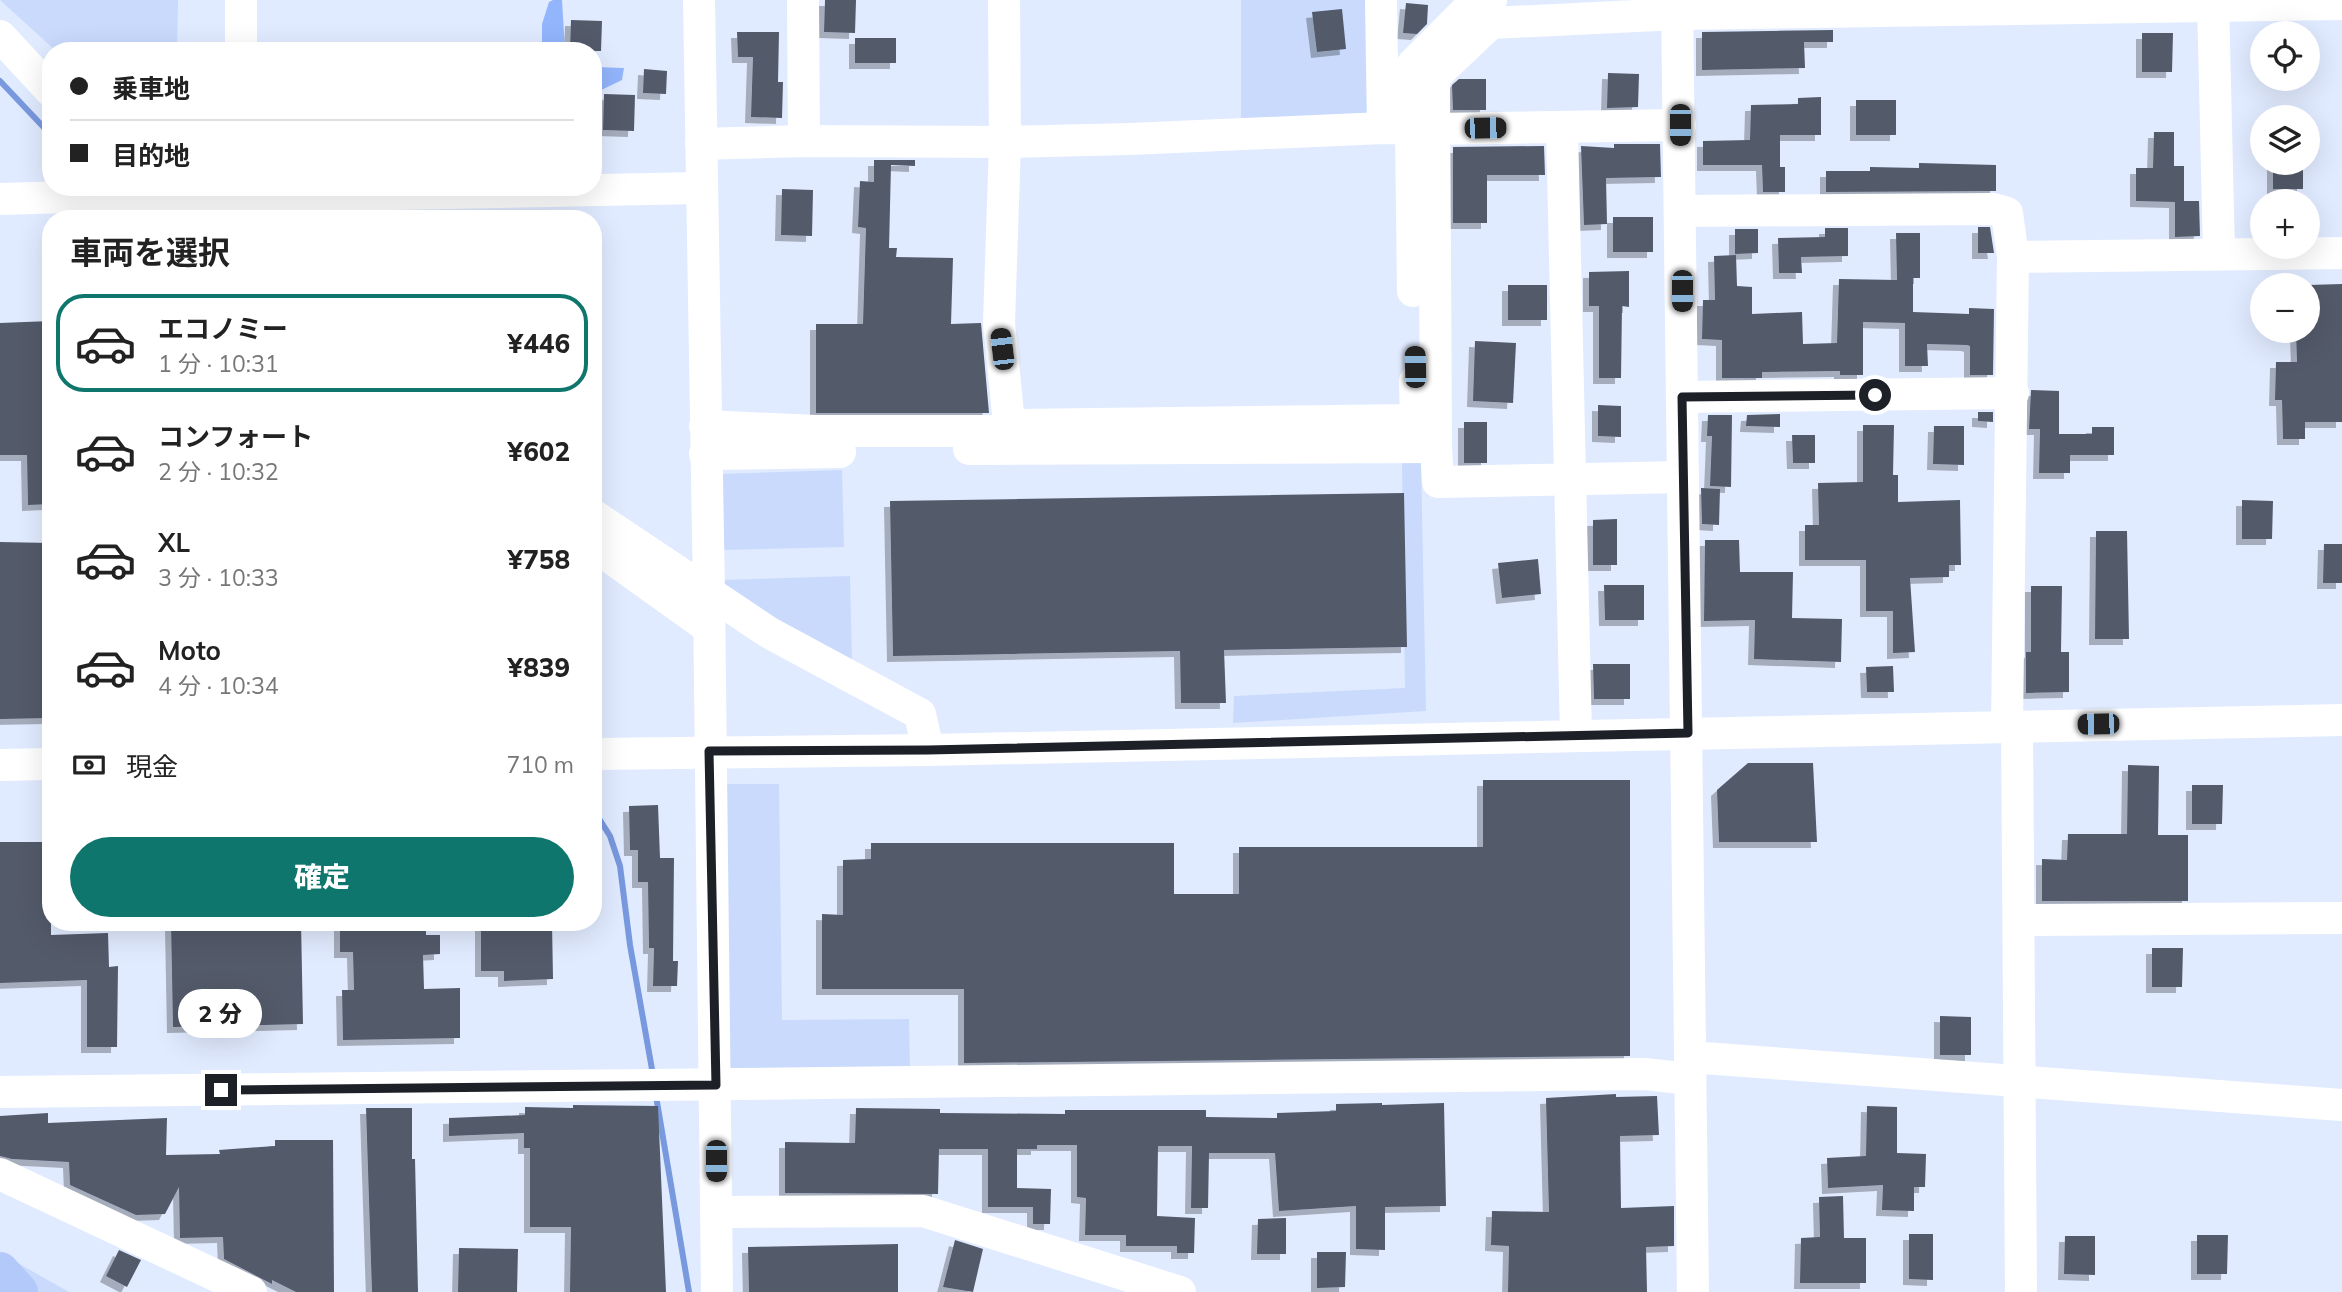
<!DOCTYPE html>
<html lang="ja">
<head>
<meta charset="utf-8">
<style>
  body { margin:0; font-family:Mulish,"Noto Sans JP",sans-serif; background:#f2f2f2; color:#222; height:100vh; display:flex; flex-direction:column; font-size:26px; white-space:nowrap }
  * { box-sizing:border-box; margin:0 }
  p { font-size:23px; color:#767676 }
  .icon { flex:none; width:38px; height:38px; fill:none; stroke:currentColor; stroke-width:2; stroke-linecap:round; stroke-linejoin:round }
  .map { position:relative; flex:1; overflow:hidden }
  .sheet { position:absolute; left:42px; top:210px; width:560px; height:721px; display:flex; flex-direction:column; background:#fff; border-radius:28px; box-shadow:0 7px 28px #0002 }
  .sheet>* { flex:none }
  .hud { position:absolute; left:42px; top:42px; width:560px; height:154px; border-radius:28px; box-shadow:0 7px 28px #0002; display:grid; align-content:center; height:154px; padding:0 28px; background:#fff }
  .fabs { position:absolute; left:2250px; top:21px; display:grid; gap:14px }
  .fabs a { display:grid; place-items:center; width:70px; height:70px; border-radius:50%; background:#fff; box-shadow:0 7px 28px #0002; font-size:35px }
  .end { position:absolute; width:32px; height:32px; margin:-16px; border:9px solid #1d2027; background:#fff; box-shadow:0 0 0 4px #fff }
  .from { border-radius:50% }
  .bubble { position:absolute; height:49px; border-radius:24px; background:#fff; box-shadow:0 7px 28px #0002; font-size:23px; font-weight:800; line-height:49px; text-align:center }
  .car { position:absolute; width:21px; height:42px; margin:-21px -10px; border-radius:9px; box-shadow:0 0 5px 2px #0007; background:linear-gradient(#222 24%,#8ab4d8 0 40%,#222 0 76%,#8ab4d8 0 86%,#222 0) }
  .hud b { display:flex; align-items:center; gap:24px; height:66px; font-size:26px }
  .hud b+b { border-top:2px solid #e0e0e0 }
  .hud i { width:18px; height:18px; background:#222 }
  ul { padding:0; list-style:none }
  li { display:flex; align-items:center; gap:21px; height:98px; margin:0 14px 10px; padding:0 14px; border:4px solid transparent; border-radius:28px }
  li div { flex:1 }
  li b { display:block; font-size:26px }
  li em { font-style:normal; font-weight:800 }
  li.current { border-color:#0f766e }
  li>.icon { width:63px; height:63px; stroke-width:1.5 }
  h2 { padding:0 28px; font-size:32px; line-height:84px }
  .pay { display:flex; align-items:center; gap:18px; height:77px; padding:0 28px; font-size:26px }
  .pay p { margin-inline-start:auto }
  .primary-button { display:flex; gap:14px; margin-top:auto; padding:14px 28px }
  .primary-button a { flex:1; height:80px; border-radius:42px; background:#0f766e; color:#fff; font-size:28px; font-weight:800; line-height:80px; text-align:center }
  .map>svg:first-child { display:block }
  .green { fill:#c9dafd }
  .forest { fill:#93b5fc }
  .lines { fill:none; stroke-linecap:round; stroke-linejoin:round }
  .stream { stroke:#7899de; stroke-width:6 }
  .building { fill:#525a6b; filter:url(#shadow) }
  .minor { stroke:#fff; stroke-width:32 }
  .major { stroke:#b3c9fa; stroke-width:38 }
  .route { stroke:#1d2027; stroke-width:9 }
</style>
</head>
<body>
<div class="map">
<svg width="2342" height="1292" viewBox="0 0 2342 1292">
  <defs>
    <filter id="shadow"><feDropShadow dx="-6" dy="6" stdDeviation="0" flood-color="#0004"/></filter>
  </defs>
  <rect width="100%" height="100%" fill="#e1ebff"/>
  <!-- green -->
  <g class="green">
    <path d="M 0,0 L 178,0 L 177,51 L 56,51 Z"/>
    <path d="M 1241,0 L 1378,0 L 1383,128 L 1241,134 Z"/>
    <path d="M 1402,462 L 1421,462 L 1426,711 L 1233,723 L 1234,696 L 1405,688 Z"/>
    <path d="M 842,470 L 844,547 L 722,550 L 720,474 Z"/>
    <path d="M 850,576 L 852,663 L 720,601 L 719,580 Z"/>
    <path d="M 726,784 L 779,784 L 782,1020 L 909,1019 L 910,1072 L 730,1074 Z"/>
    <path d="M 0,1253 L 69,1292 L 0,1292 Z"/>
  </g>
  <!-- forest -->
  <g class="forest">
    <path d="M 553,0 L 562,0 L 565,51 L 542,51 L 542,24 L 549,2 Z"/>
    <path d="M 593,67 L 624,68 L 622,80 L 593,94 Z"/>
  </g>
  <g class="lines">
    <!-- stream -->
    <g class="stream">
      <path d="M 0,81 L 51,135"/>
      <path d="M 141,205 L 151,219"/>
      <path d="M 593,809 L 610,836 L 620,866 L 630,945 L 653,1075"/>
      <path d="M 656,1096 L 689,1292"/>
    </g>
  </g>
  <!-- building -->
  <g class="building">
    <path d="M 825,0 L 856,0 L 855,33 L 824,32 Z"/>
    <path d="M 1406,3 L 1428,5 L 1427,24 L 1417,34 L 1403,33 Z"/>
    <path d="M 1342,9 L 1346,49 L 1317,52 L 1312,12 Z"/>
    <path d="M 571,20 L 602,21 L 601,51 L 570,51 Z"/>
    <path d="M 1833,30 L 1833,42 L 1804,42 L 1805,68 L 1702,70 L 1702,32 Z"/>
    <path d="M 737,32 L 779,32 L 778,82 L 783,82 L 782,118 L 751,117 L 753,57 L 738,57 Z"/>
    <path d="M 2142,33 L 2173,33 L 2172,72 L 2142,72 Z"/>
    <rect x="855" y="38" width="41" height="25"/>
    <path d="M 644,69 L 667,71 L 666,94 L 643,93 Z"/>
    <path d="M 1608,73 L 1639,74 L 1638,107 L 1607,108 Z"/>
    <path d="M 1459,79 L 1486,79 L 1486,110 L 1453,110 L 1452,85 Z"/>
    <path d="M 604,94 L 635,95 L 634,131 L 603,130 Z"/>
    <path d="M 1821,97 L 1821,135 L 1780,135 L 1780,167 L 1785,167 L 1785,192 L 1763,192 L 1762,165 L 1703,165 L 1703,141 L 1750,140 L 1751,105 L 1798,104 L 1798,98 Z"/>
    <rect x="1856" y="100" width="40" height="35"/>
    <path d="M 2154,132 L 2174,132 L 2174,166 L 2184,166 L 2184,201 L 2199,201 L 2200,236 L 2175,237 L 2175,202 L 2136,201 L 2136,168 L 2153,168 Z"/>
    <path d="M 1614,144 L 1660,144 L 1661,177 L 1606,178 L 1607,224 L 1584,225 L 1581,146 L 1614,148 Z"/>
    <path d="M 1544,146 L 1545,175 L 1487,175 L 1487,223 L 1453,223 L 1453,147 Z"/>
    <path d="M 874,160 L 915,160 L 915,166 L 891,165 L 889,248 L 897,248 L 896,257 L 953,258 L 951,324 L 981,323 L 989,413 L 816,413 L 816,324 L 863,324 L 866,228 L 858,227 L 860,181 L 874,182 Z"/>
    <path d="M 1919,163 L 1996,165 L 1996,191 L 1826,192 L 1826,171 L 1870,171 L 1870,167 L 1919,168 Z"/>
    <rect x="2273" y="163" width="30" height="26"/>
    <path d="M 782,189 L 813,190 L 812,236 L 781,235 Z"/>
    <rect x="1613" y="217" width="40" height="35"/>
    <path d="M 1978,227 L 1990,227 L 1994,253 L 1978,253 Z"/>
    <path d="M 1825,228 L 1848,228 L 1848,256 L 1801,257 L 1802,273 L 1779,273 L 1778,238 L 1825,237 Z"/>
    <path d="M 1735,229 L 1758,229 L 1758,253 L 1735,254 Z"/>
    <path d="M 1896,233 L 1920,233 L 1920,278 L 1913,278 L 1913,312 L 1969,314 L 1969,308 L 1994,309 L 1993,375 L 1970,375 L 1970,346 L 1967,345 L 1927,344 L 1928,366 L 1905,366 L 1905,323 L 1863,322 L 1863,375 L 1840,375 L 1840,371 L 1762,372 L 1762,378 L 1722,378 L 1722,340 L 1702,339 L 1703,300 L 1715,300 L 1714,256 L 1736,255 L 1737,286 L 1752,287 L 1752,314 L 1802,312 L 1803,344 L 1837,343 L 1839,279 L 1897,280 Z"/>
    <path d="M 1629,271 L 1629,307 L 1622,306 L 1621,378 L 1599,378 L 1599,306 L 1589,306 L 1589,272 Z"/>
    <path d="M 2342,284 L 2342,422 L 2305,422 L 2305,439 L 2283,439 L 2282,400 L 2275,400 L 2276,362 L 2297,362 L 2296,331 L 2308,331 L 2308,285 Z"/>
    <rect x="1508" y="285" width="39" height="35"/>
    <path d="M 51,321 L 51,504 L 28,505 L 27,455 L 0,455 L 0,323 Z"/>
    <path d="M 1475,341 L 1516,343 L 1513,403 L 1473,401 Z"/>
    <path d="M 2031,390 L 2059,391 L 2059,434 L 2092,434 L 2092,427 L 2114,427 L 2114,455 L 2070,455 L 2070,473 L 2039,473 L 2040,429 L 2029,429 Z"/>
    <path d="M 1598,405 L 1621,406 L 1621,437 L 1598,436 Z"/>
    <path d="M 1978,412 L 1993,412 L 1993,422 L 1978,421 Z"/>
    <path d="M 1780,414 L 1780,427 L 1746,426 L 1747,415 Z"/>
    <path d="M 1708,415 L 1732,415 L 1731,487 L 1710,486 L 1712,436 L 1707,436 Z"/>
    <rect x="1464" y="422" width="23" height="41"/>
    <path d="M 1863,425 L 1894,425 L 1893,475 L 1898,475 L 1898,502 L 1960,500 L 1961,565 L 1949,565 L 1949,577 L 1910,578 L 1915,652 L 1893,653 L 1893,611 L 1866,611 L 1866,560 L 1805,560 L 1805,525 L 1819,525 L 1818,483 L 1863,482 Z"/>
    <path d="M 1934,426 L 1964,426 L 1964,465 L 1933,464 Z"/>
    <path d="M 1792,435 L 1815,435 L 1815,463 L 1793,463 Z"/>
    <path d="M 1701,488 L 1720,489 L 1719,525 L 1702,524 Z"/>
    <path d="M 1404,493 L 1407,647 L 1224,650 L 1226,703 L 1181,703 L 1180,651 L 893,656 L 890,501 Z"/>
    <path d="M 2242,500 L 2273,501 L 2272,539 L 2242,539 Z"/>
    <path d="M 1617,519 L 1617,565 L 1593,565 L 1593,520 Z"/>
    <path d="M 2096,531 L 2127,531 L 2129,639 L 2095,639 Z"/>
    <path d="M 1705,540 L 1739,540 L 1740,572 L 1793,572 L 1792,618 L 1842,619 L 1841,662 L 1754,659 L 1755,620 L 1704,621 Z"/>
    <path d="M 0,542 L 51,543 L 51,718 L 0,719 Z"/>
    <path d="M 2324,544 L 2342,544 L 2342,583 L 2323,583 Z"/>
    <path d="M 1538,559 L 1541,594 L 1502,598 L 1498,563 Z"/>
    <path d="M 1604,585 L 1644,585 L 1644,620 L 1605,620 Z"/>
    <path d="M 2031,586 L 2062,586 L 2061,652 L 2069,652 L 2069,692 L 2026,693 L 2026,652 L 2031,652 Z"/>
    <path d="M 1593,664 L 1630,664 L 1630,699 L 1594,699 Z"/>
    <path d="M 1893,666 L 1894,692 L 1867,692 L 1866,667 Z"/>
    <path d="M 1748,763 L 1813,763 L 1817,842 L 1719,842 L 1717,790 Z"/>
    <path d="M 2128,765 L 2159,766 L 2158,835 L 2188,835 L 2188,901 L 2042,901 L 2042,859 L 2067,860 L 2068,834 L 2127,834 Z"/>
    <path d="M 1483,780 L 1630,780 L 1630,1056 L 964,1063 L 964,989 L 822,989 L 822,914 L 843,915 L 843,860 L 871,859 L 871,843 L 1174,843 L 1174,894 L 1239,894 L 1239,847 L 1483,847 Z"/>
    <path d="M 2192,785 L 2223,785 L 2222,824 L 2192,824 Z"/>
    <path d="M 658,805 L 660,858 L 674,858 L 673,961 L 678,961 L 677,986 L 653,986 L 654,948 L 649,948 L 648,882 L 638,882 L 638,850 L 630,850 L 629,806 Z"/>
    <path d="M 0,842 L 51,842 L 51,935 L 108,933 L 109,967 L 118,966 L 117,1047 L 87,1047 L 87,980 L 0,983 Z"/>
    <path d="M 171,922 L 301,922 L 303,1024 L 173,1027 Z"/>
    <path d="M 340,922 L 426,922 L 426,935 L 440,935 L 440,954 L 423,955 L 424,989 L 460,988 L 460,1038 L 343,1040 L 342,990 L 354,990 L 353,952 L 340,952 Z"/>
    <path d="M 481,922 L 552,922 L 553,979 L 504,981 L 504,971 L 481,971 Z"/>
    <path d="M 2152,948 L 2183,948 L 2182,987 L 2152,987 Z"/>
    <path d="M 1940,1016 L 1971,1017 L 1971,1055 L 1940,1055 Z"/>
    <path d="M 1616,1094 L 1616,1097 L 1657,1096 L 1659,1135 L 1620,1136 L 1621,1208 L 1674,1206 L 1674,1246 L 1646,1247 L 1647,1292 L 1508,1292 L 1509,1246 L 1491,1245 L 1492,1211 L 1549,1212 L 1546,1098 Z"/>
    <path d="M 1382,1103 L 1382,1105 L 1444,1103 L 1446,1206 L 1385,1207 L 1385,1250 L 1356,1249 L 1356,1206 L 1279,1211 L 1275,1153 L 1209,1153 L 1208,1208 L 1191,1208 L 1192,1146 L 1158,1146 L 1157,1216 L 1195,1218 L 1194,1253 L 1177,1253 L 1177,1246 L 1126,1246 L 1126,1235 L 1085,1235 L 1086,1198 L 1077,1197 L 1077,1145 L 1037,1145 L 1037,1149 L 1017,1149 L 1017,1188 L 1051,1189 L 1050,1224 L 1033,1224 L 1033,1207 L 988,1207 L 988,1149 L 939,1149 L 938,1194 L 785,1193 L 785,1142 L 855,1143 L 856,1108 L 940,1109 L 940,1113 L 1065,1114 L 1065,1110 L 1206,1110 L 1206,1117 L 1277,1118 L 1277,1113 L 1336,1111 L 1336,1104 Z"/>
    <path d="M 573,1105 L 658,1106 L 666,1292 L 570,1292 L 571,1227 L 530,1227 L 530,1148 L 524,1148 L 524,1133 L 449,1136 L 449,1118 L 525,1115 L 525,1107 L 573,1108 Z"/>
    <path d="M 1867,1106 L 1897,1107 L 1897,1153 L 1926,1154 L 1925,1187 L 1914,1187 L 1914,1211 L 1882,1210 L 1883,1185 L 1828,1188 L 1827,1158 L 1866,1156 Z"/>
    <path d="M 366,1108 L 412,1108 L 412,1159 L 415,1159 L 418,1292 L 372,1292 Z"/>
    <path d="M 48,1113 L 48,1123 L 167,1118 L 166,1155 L 220,1154 L 219,1150 L 275,1146 L 275,1140 L 333,1140 L 334,1292 L 296,1292 L 272,1280 L 272,1284 L 224,1259 L 223,1237 L 180,1238 L 179,1187 L 165,1214 L 136,1215 L 70,1185 L 69,1162 L 12,1159 L 0,1156 L 0,1116 Z"/>
    <path d="M 1843,1196 L 1844,1238 L 1866,1238 L 1866,1283 L 1800,1283 L 1801,1238 L 1820,1237 L 1819,1197 Z"/>
    <path d="M 1286,1218 L 1286,1254 L 1257,1254 L 1258,1219 Z"/>
    <path d="M 1909,1234 L 1933,1234 L 1933,1280 L 1909,1279 Z"/>
    <path d="M 2197,1235 L 2228,1235 L 2227,1274 L 2197,1274 Z"/>
    <path d="M 2065,1236 L 2095,1236 L 2095,1275 L 2064,1274 Z"/>
    <path d="M 955,1240 L 983,1249 L 973,1292 L 943,1287 Z"/>
    <path d="M 898,1244 L 898,1292 L 749,1292 L 748,1247 Z"/>
    <path d="M 459,1248 L 518,1249 L 517,1292 L 458,1292 Z"/>
    <path d="M 119,1250 L 141,1260 L 127,1287 L 106,1276 Z"/>
    <path d="M 1317,1252 L 1346,1252 L 1345,1287 L 1317,1288 Z"/>
  </g>
  <g class="lines">
    <!-- minor -->
    <g class="minor">
      <path d="M 241,0 L 241,51"/>
      <path d="M 699,0 L 709,595 L 717,1292"/>
      <path d="M 803,0 L 804,141"/>
      <path d="M 1004,0 L 1005,142 L 999,323 L 1011,444"/>
      <path d="M 1381,0 L 1383,128"/>
      <path d="M 1677,0 L 1693,1292"/>
      <path d="M 2213,0 L 2219,254"/>
      <path d="M 0,36 L 51,91"/>
      <path d="M 1562,127 L 1576,736"/>
      <path d="M 701,144 L 804,141 L 1005,142 L 1130,139 L 1383,128 L 1434,129 L 1680,125"/>
      <path d="M 0,199 L 167,194 L 242,197 L 701,188"/>
      <path d="M 1681,211 L 1993,209 L 2007,213 L 2013,257 L 2007,726"/>
      <path d="M 2013,257 L 2342,253"/>
      <path d="M 1413,291 L 1411,129 L 1413,64 L 1477,0 L 1491,0"/>
      <path d="M 1682,397 L 2013,393"/>
      <path d="M 705,426 L 816,431 L 999,431 L 1010,425 L 1416,420 L 1415,381"/>
      <path d="M 969,449 L 1436,447"/>
      <path d="M 705,454 L 840,452"/>
      <path d="M 1683,477 L 1438,482 L 1436,447 L 1434,77 L 1491,23 L 1677,14 L 2342,4"/>
      <path d="M 593,515 L 768,632 L 920,714 L 928,750"/>
      <path d="M 593,545 L 709,628"/>
      <path d="M 2017,726 L 2021,1292"/>
      <path d="M 593,754 L 928,750 L 2342,720"/>
      <path d="M 0,765 L 51,764"/>
      <path d="M 2019,920 L 2342,918"/>
      <path d="M 1690,1057 L 2342,1105"/>
      <path d="M 0,1092 L 1645,1074 L 1690,1079"/>
      <path d="M 0,1174 L 251,1292"/>
      <path d="M 716,1212 L 923,1211 L 1180,1292"/>
    </g>
    <!-- major -->
    <path class="major" d="M 0,1271 L 19,1292"/>
  </g>
  <g class="lines">
    <!-- route -->
    <path class="route" d="M 221,1090 L 716,1085 L 709,751 L 928,750 L 1688,733 L 1682,397 L 1875,395"/>
  </g>
</svg>
<div class="fabs">
<a><svg class="icon" aria-label="locate" viewBox="0 0 24 24"><circle cx="12" cy="12" r="6"/><path d="M12 2v4M12 18v4M2 12h4M18 12h4"/></svg></a>
<a><svg class="icon" aria-label="layers" viewBox="0 0 24 24"><path d="M12 4l9 5-9 5-9-5zM3 14l9 5 9-5"/></svg></a>
<a>+</a>
<a>−</a>
</div>
<i class="end from" style="left:1875px;top:395px"></i>
<i class="end" style="left:221px;top:1090px"></i>
<div class="bubble" style="left:178px;top:989px;width:84px">2 分</div>
<i class="car" style="left:1680px;top:125px;rotate:180deg"></i>
<i class="car" style="left:1485px;top:128px;rotate:89deg"></i>
<i class="car" style="left:1682px;top:291px;rotate:180deg"></i>
<i class="car" style="left:1002px;top:349px;rotate:353deg"></i>
<i class="car" style="left:1415px;top:367px;rotate:359deg"></i>
<i class="car" style="left:2098px;top:724px;rotate:269deg"></i>
<i class="car" style="left:716px;top:1161px;rotate:180deg"></i>
<div class="hud">
<b><i class="from"></i>乗車地</b>
<b><i></i>目的地</b>
</div>
<section class="sheet">
<h2>車両を選択</h2>
<ul>
<li class="current"><svg class="icon" aria-label="car" viewBox="0 0 24 24"><path d="M5 17H2v-5l4-1 3-4h7l3 4 3 1v5h-3M9 17h6M6 11h13"/><circle cx="7" cy="17" r="2"/><circle cx="17" cy="17" r="2"/></svg><div><b>エコノミー</b><p>1 分 · 10:31</p></div><em>¥446</em></li>
<li><svg class="icon" aria-label="car" viewBox="0 0 24 24"><path d="M5 17H2v-5l4-1 3-4h7l3 4 3 1v5h-3M9 17h6M6 11h13"/><circle cx="7" cy="17" r="2"/><circle cx="17" cy="17" r="2"/></svg><div><b>コンフォート</b><p>2 分 · 10:32</p></div><em>¥602</em></li>
<li><svg class="icon" aria-label="car" viewBox="0 0 24 24"><path d="M5 17H2v-5l4-1 3-4h7l3 4 3 1v5h-3M9 17h6M6 11h13"/><circle cx="7" cy="17" r="2"/><circle cx="17" cy="17" r="2"/></svg><div><b>XL</b><p>3 分 · 10:33</p></div><em>¥758</em></li>
<li><svg class="icon" aria-label="car" viewBox="0 0 24 24"><path d="M5 17H2v-5l4-1 3-4h7l3 4 3 1v5h-3M9 17h6M6 11h13"/><circle cx="7" cy="17" r="2"/><circle cx="17" cy="17" r="2"/></svg><div><b>Moto</b><p>4 分 · 10:34</p></div><em>¥839</em></li>
</ul>
<div class="pay"><svg class="icon" aria-label="cash" viewBox="0 0 24 24"><path d="M3 7h18v10H3z"/><circle cx="12" cy="12" r="2"/></svg>現金<p>710 m</p></div>
<div class="primary-button"><a>確定</a></div>
</section>
</div>
</body>
</html>
